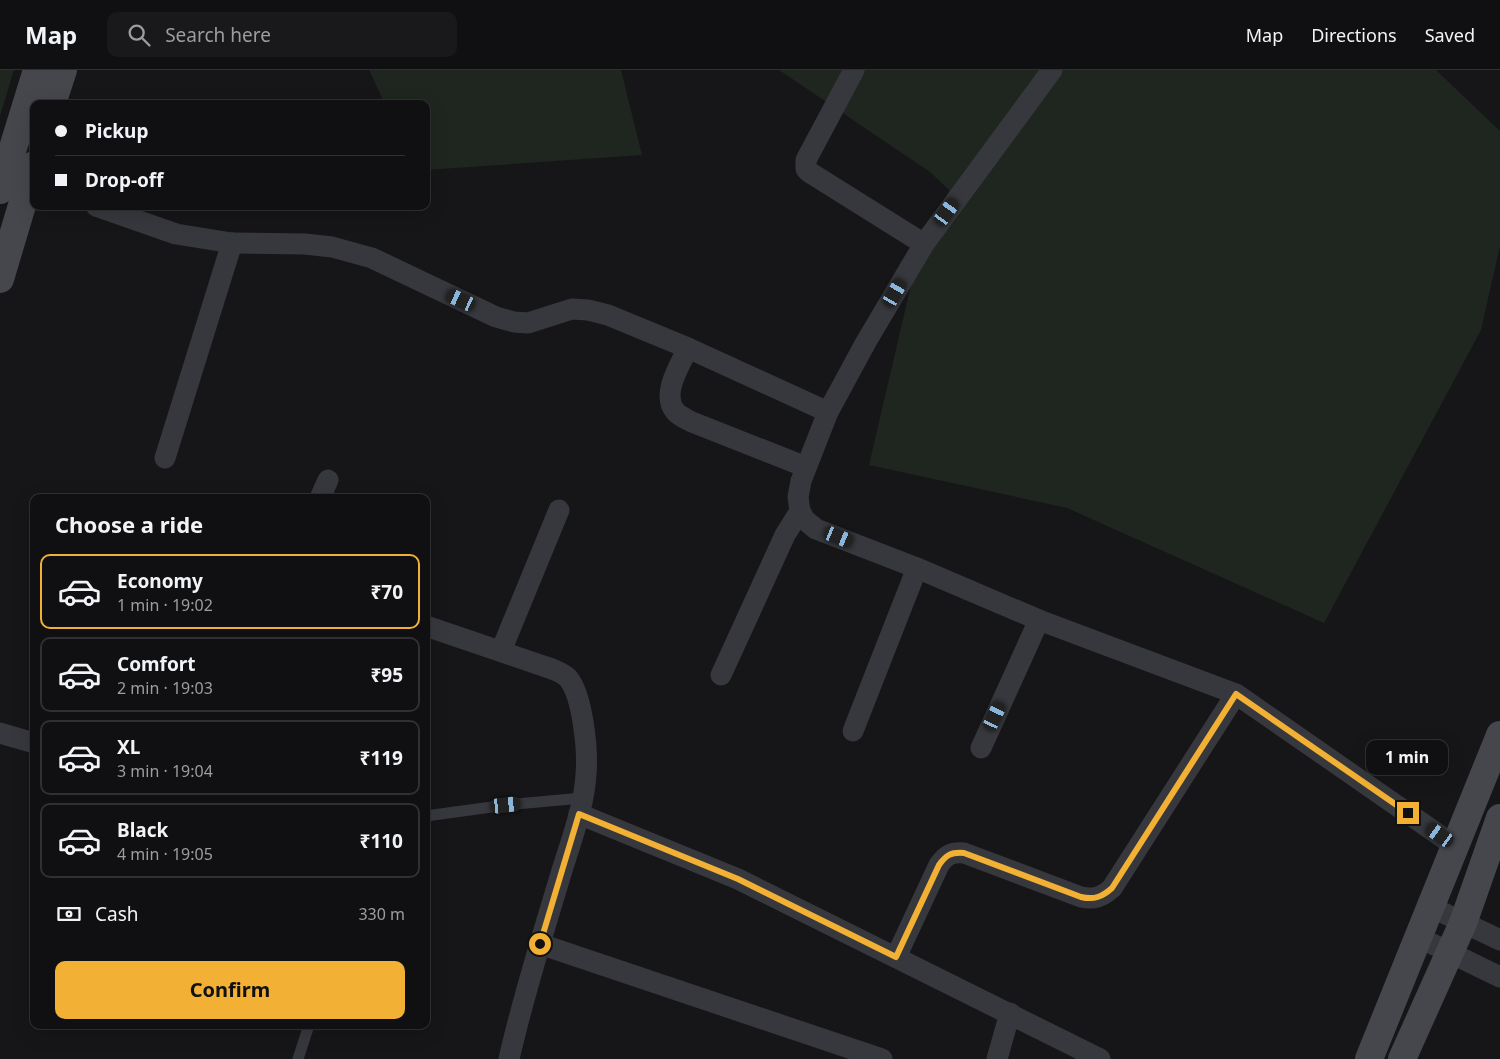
<!DOCTYPE html>
<html lang="en">
<head>
<meta charset="utf-8">
<style>
  body { margin:0; font-family:"Noto Sans",sans-serif; background:#19191b; color:#f1f3f6; height:100vh; display:flex; flex-direction:column; font-size:19px; white-space:nowrap }
  * { box-sizing:border-box; margin:0 }
  p { font-size:16px; color:#9c9d9f }
  .icon { flex:none; width:28px; height:28px; fill:none; stroke:currentColor; stroke-width:2; stroke-linecap:round; stroke-linejoin:round }
  .map { position:relative; flex:1; overflow:hidden }
  .sheet { position:absolute; left:30px; top:424px; width:400px; height:535px; display:flex; flex-direction:column; background:#101012; border-radius:10px; box-shadow:0 5px 20px #0002,0 0 0 1px #303032 }
  .sheet>* { flex:none }
  .hud { position:absolute; left:30px; top:30px; width:400px; height:110px; border-radius:10px; box-shadow:0 5px 20px #0002,0 0 0 1px #303032; display:grid; align-content:center; height:110px; padding:0 25px; background:#101012 }
  .end { position:absolute; width:22px; height:22px; margin:-11px; border:6px solid #f2b134; background:#111; box-shadow:0 0 0 2px #111 }
  .from { border-radius:50% }
  .bubble { position:absolute; height:35px; border-radius:10px; background:#101012; box-shadow:0 5px 20px #0002,0 0 0 1px #303032; font-size:16px; font-weight:700; line-height:35px; text-align:center }
  .car { position:absolute; width:15px; height:30px; margin:-15px -8px; border-radius:6px; box-shadow:0 0 4px 1px #0007; background:linear-gradient(#222 24%,#8ab4d8 0 40%,#222 0 76%,#8ab4d8 0 86%,#222 0) }
  .hud b { display:flex; align-items:center; gap:18px; height:48px; font-size:19px }
  .hud b+b { border-top:1px solid #303032 }
  .hud i { width:12px; height:12px; background:#f1f3f6 }
  ul { padding:0; list-style:none }
  li { display:flex; align-items:center; gap:15px; height:75px; margin:0 10px 8px; padding:0 15px; border:2px solid #303032; border-radius:10px }
  li div { flex:1 }
  li b { display:block; font-size:19px }
  li em { font-style:normal; font-weight:700 }
  li.active { border-color:#f2b134 }
  li>.icon { width:45px; height:45px; stroke-width:1.5 }
  h2 { padding:0 25px; font-size:22px; line-height:60px }
  .pay { display:flex; align-items:center; gap:12px; height:55px; padding:0 25px; font-size:19px }
  .pay p { margin-inline-start:auto }
  .button { display:flex; gap:10px; margin-top:auto; padding:10px 25px }
  .button a { flex:1; height:58px; border-radius:10px; background:#f2b134; color:#111; font-size:20px; font-weight:700; line-height:58px; text-align:center }
  header { display:flex; align-items:center; gap:30px; box-sizing:border-box; height:70px; padding:0 25px; background:#101012; border-bottom:1px solid #303032 }
  header strong { font-size:24px }
  nav { display:flex; gap:28px; margin-inline-start:auto; font-size:18px }
  .search { width:350px; height:45px; background:#19191b; display:flex; align-items:center; gap:12px; box-sizing:border-box; padding:0 18px; border-radius:10px; color:#9c9d9f; font-size:19px }
  .map>svg:first-child { display:block }
  .green { fill:#1e261f }
  .lines { fill:none; stroke-linecap:round; stroke-linejoin:round }
  .lane { stroke:#37383d; stroke-width:11 }
  .street { stroke:#37383d; stroke-width:21 }
  .secondary { stroke:#45474d; stroke-width:28 }
  .route { stroke:#f2b134; stroke-width:6 }
</style>
</head>
<body>
<header>
<strong>Map</strong>
<div class="search"><svg class="icon" aria-label="search" viewBox="0 0 24 24"><circle cx="10" cy="10" r="6"/><path d="M15 15l6 6"/></svg>Search here</div>
<nav><a>Map</a><a>Directions</a><a>Saved</a></nav>
</header>
<div class="map">
<svg width="1500" height="989" viewBox="0 0 1500 989">
  <rect width="100%" height="100%" fill="#161618"/>
  <!-- green -->
  <g class="green">
    <path d="M 0,0 L 14,0 L 0,46 Z"/>
    <path d="M 369,0 L 621,0 L 642,85 L 426,100 L 426,34 L 385,34 Z"/>
    <path d="M 779,0 L 1436,0 L 1500,61 L 1500,176 L 1481,260 L 1324,553 L 1067,438 L 869,395 L 918,185 L 950,121 L 930,102 Z"/>
  </g>
  <g class="lines">
    <!-- lane -->
    <g class="lane">
      <path d="M 426,746 L 506,735 L 582,728"/>
      <path d="M 298,989 L 309,955"/>
    </g>
    <!-- street -->
    <g class="street">
      <path d="M 854,0 L 806,90 L 806,99 L 809,102 L 924,174"/>
      <path d="M 1052,0 L 924,174 L 866,272 L 828,342 L 801,411 L 798,427 L 800,441 L 805,450 L 816,459 L 917,498 L 1039,550 L 1236,624 L 1455,776"/>
      <path d="M 96,136 L 176,164 L 232,173 L 305,174 L 332,177 L 372,188 L 496,247 L 514,252 L 528,253 L 572,239 L 588,240 L 608,245 L 688,278 L 828,342"/>
      <path d="M 688,278 C 680,295 661,324 675,341 C 679,346 686,349 692,352 L 806,397"/>
      <path d="M 165,388 L 232,173"/>
      <path d="M 320,428 L 328,410"/>
      <path d="M 426,556 L 552,599 C 557,601 564,604 568,608 C 583,626 588,681 586,704 C 584,739 570,773 560,807 C 542,867 523,927 509,989"/>
      <path d="M 501,581 L 559,440"/>
      <path d="M 721,605 L 785,465 L 800,441"/>
      <path d="M 853,661 L 917,498"/>
      <path d="M 0,663 L 34,673"/>
      <path d="M 981,678 L 1039,550"/>
      <path d="M 579,744 L 738,809 L 1100,989"/>
      <path d="M 1431,837 L 1500,870"/>
      <path d="M 1418,867 L 1500,907"/>
      <path d="M 540,874 L 882,989"/>
      <path d="M 896,887 L 939,795 C 946,785 951,782 964,783 L 1081,827 C 1094,830 1102,827 1112,818 L 1236,624"/>
      <path d="M 997,989 L 1010,943"/>
    </g>
    <!-- secondary -->
    <g class="secondary">
      <path d="M 52,34 L 63,0"/>
      <path d="M 0,120 L 37,0"/>
      <path d="M 0,209 L 34,95"/>
      <path d="M 1369,989 L 1500,665"/>
      <path d="M 1402,989 L 1463,853 L 1500,748"/>
    </g>
  </g>
  <g class="lines">
    <!-- route -->
    <path class="route" d="M 540,874 L 579,744 L 738,809 L 896,887 L 939,795 C 946,785 951,782 964,783 L 1081,827 C 1094,830 1102,827 1112,818 L 1236,624 L 1408,743"/>
  </g>
</svg>
<i class="end from" style="left:540px;top:874px"></i>
<i class="end" style="left:1408px;top:743px"></i>
<div class="bubble" style="left:1366px;top:670px;width:82px">1 min</div>
<i class="car" style="left:947px;top:142px;rotate:36deg"></i>
<i class="car" style="left:895px;top:223px;rotate:30deg"></i>
<i class="car" style="left:461px;top:230px;rotate:295deg"></i>
<i class="car" style="left:839px;top:467px;rotate:112deg"></i>
<i class="car" style="left:995px;top:646px;rotate:25deg"></i>
<i class="car" style="left:506px;top:735px;rotate:84deg"></i>
<i class="car" style="left:1440px;top:765px;rotate:305deg"></i>
<div class="hud">
<b><i class="from"></i>Pickup</b>
<b><i></i>Drop-off</b>
</div>
<section class="sheet">
<h2>Choose a ride</h2>
<ul>
<li class="active"><svg class="icon" aria-label="car" viewBox="0 0 24 24"><path d="M5 17H2v-5l4-1 3-4h7l3 4 3 1v5h-3M9 17h6M6 11h13"/><circle cx="7" cy="17" r="2"/><circle cx="17" cy="17" r="2"/></svg><div><b>Economy</b><p>1 min · 19:02</p></div><em>₹70</em></li>
<li><svg class="icon" aria-label="car" viewBox="0 0 24 24"><path d="M5 17H2v-5l4-1 3-4h7l3 4 3 1v5h-3M9 17h6M6 11h13"/><circle cx="7" cy="17" r="2"/><circle cx="17" cy="17" r="2"/></svg><div><b>Comfort</b><p>2 min · 19:03</p></div><em>₹95</em></li>
<li><svg class="icon" aria-label="car" viewBox="0 0 24 24"><path d="M5 17H2v-5l4-1 3-4h7l3 4 3 1v5h-3M9 17h6M6 11h13"/><circle cx="7" cy="17" r="2"/><circle cx="17" cy="17" r="2"/></svg><div><b>XL</b><p>3 min · 19:04</p></div><em>₹119</em></li>
<li><svg class="icon" aria-label="car" viewBox="0 0 24 24"><path d="M5 17H2v-5l4-1 3-4h7l3 4 3 1v5h-3M9 17h6M6 11h13"/><circle cx="7" cy="17" r="2"/><circle cx="17" cy="17" r="2"/></svg><div><b>Black</b><p>4 min · 19:05</p></div><em>₹110</em></li>
</ul>
<div class="pay"><svg class="icon" aria-label="cash" viewBox="0 0 24 24"><path d="M3 7h18v10H3z"/><circle cx="12" cy="12" r="2"/></svg>Cash<p>330 m</p></div>
<div class="button"><a>Confirm</a></div>
</section>
</div>
</body>
</html>
